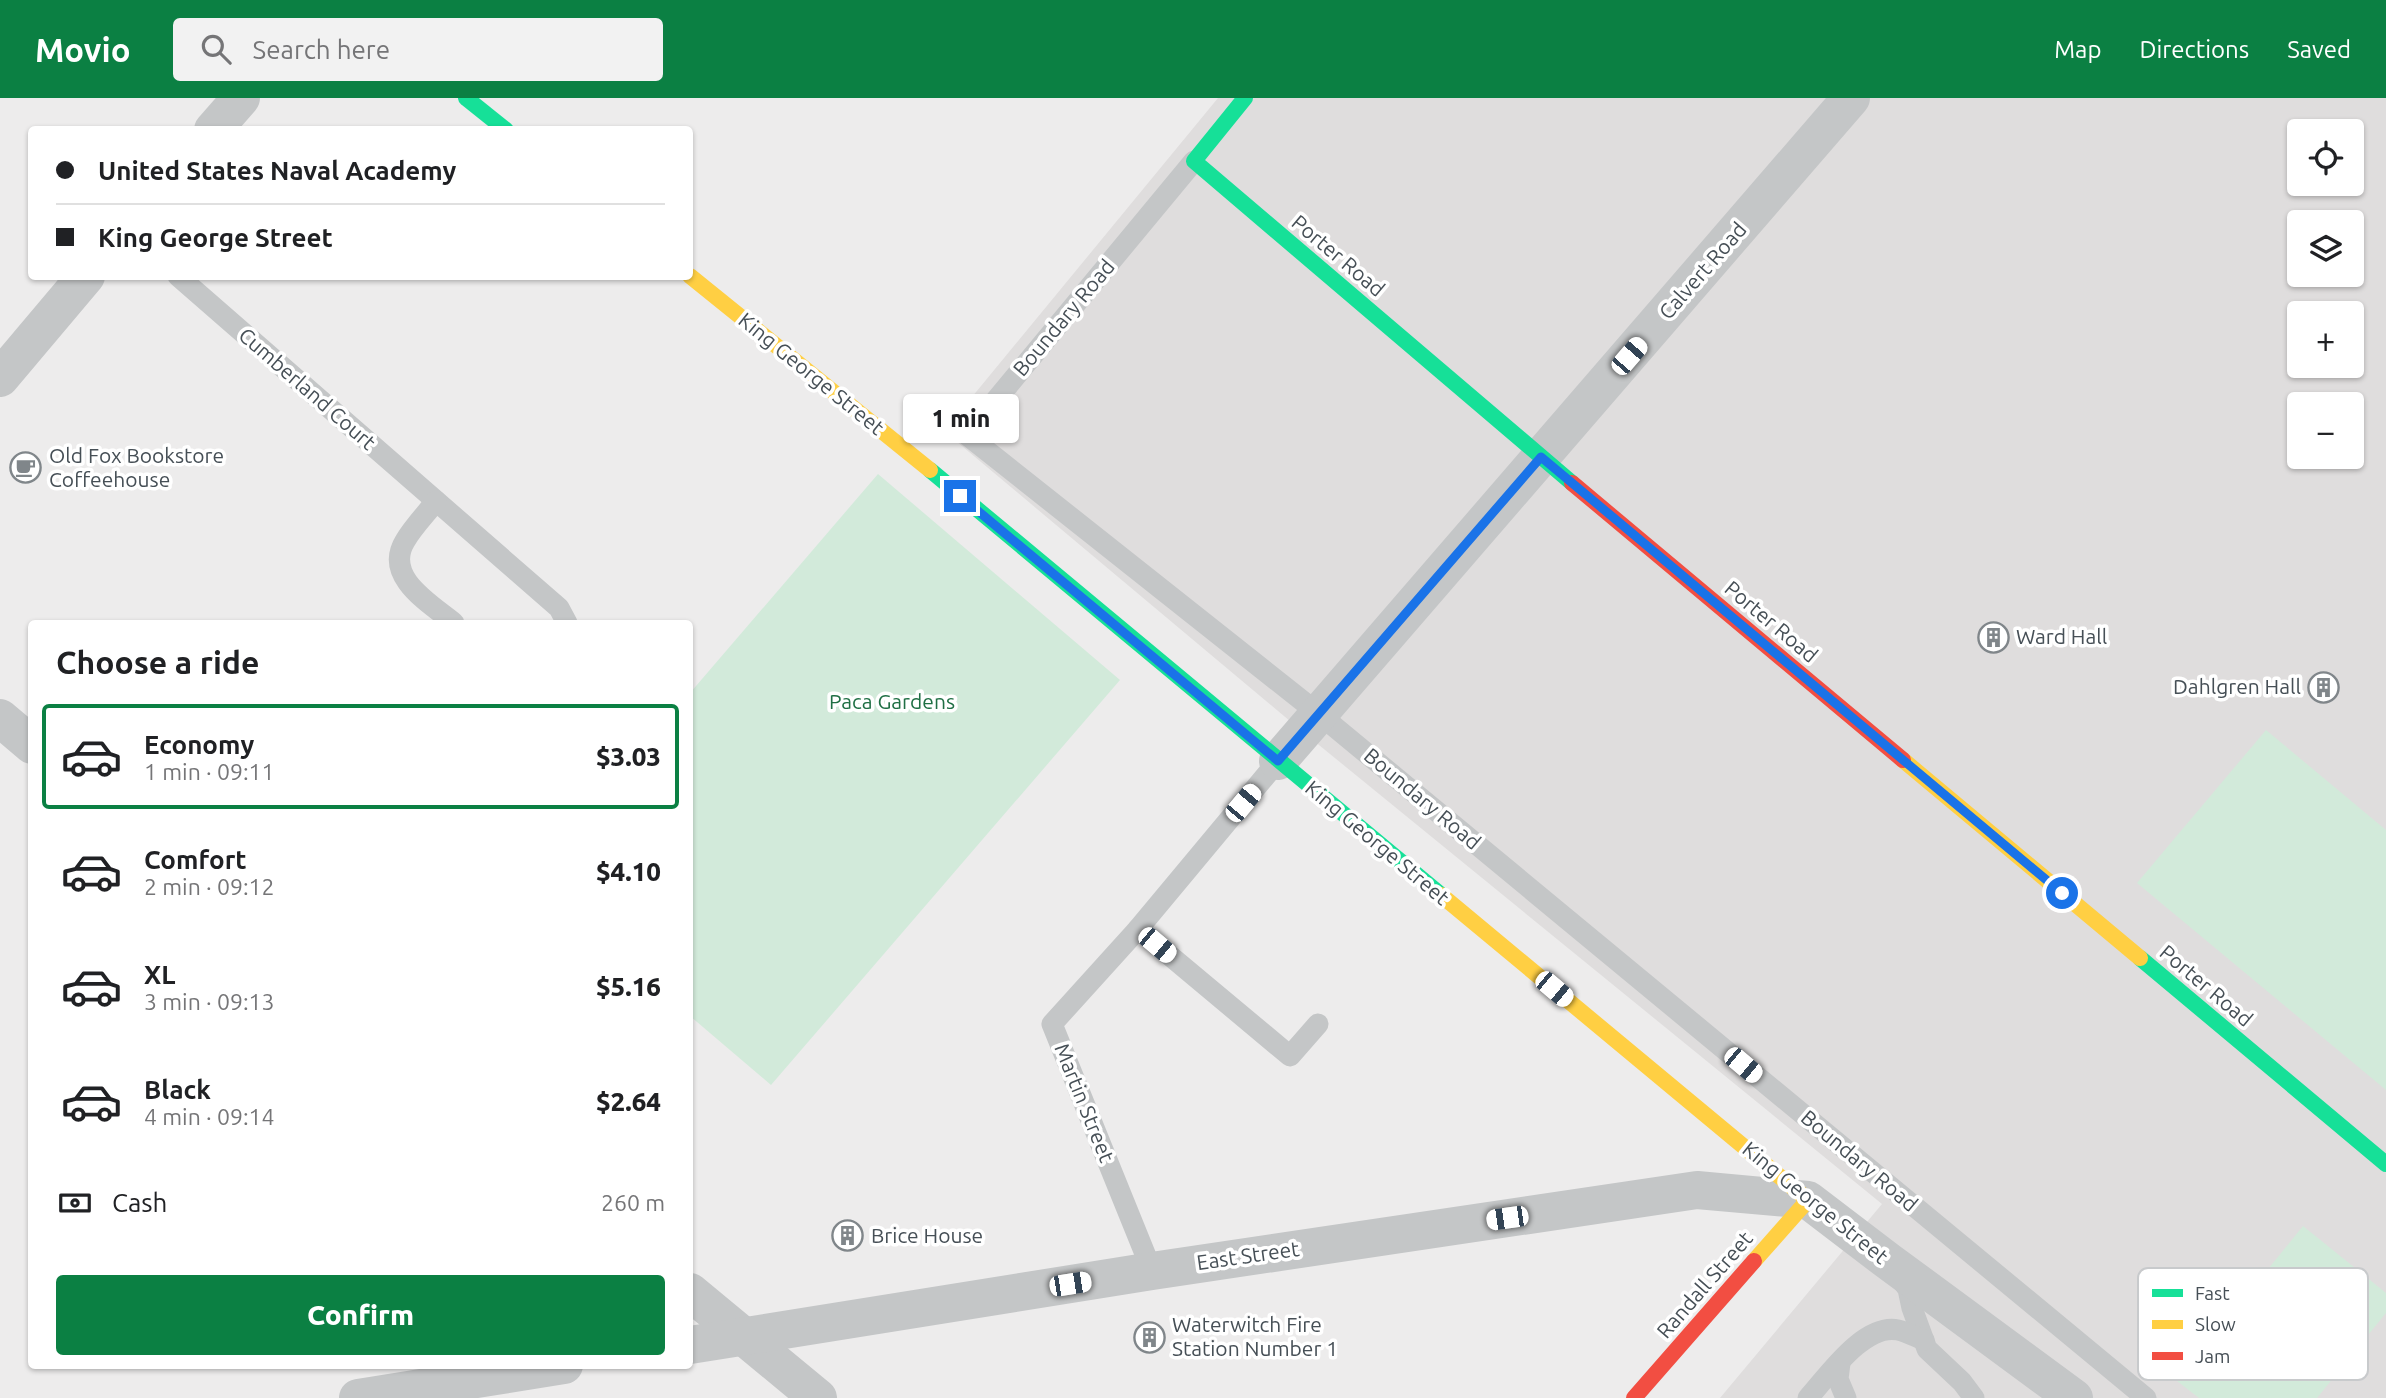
<!DOCTYPE html>
<html lang="en">
<head>
<meta charset="utf-8">
<style>
  body { margin:0; font-family:Ubuntu,sans-serif; background:#f2f2f2; color:#202124; height:100vh; display:flex; flex-direction:column; font-size:26px; white-space:nowrap }
  * { box-sizing:border-box; margin:0 }
  p { font-size:23px; color:#757577 }
  .icon { flex:none; width:38px; height:38px; fill:none; stroke:currentColor; stroke-width:2; stroke-linecap:round; stroke-linejoin:round }
  .map { position:relative; flex:1; overflow:hidden }
  .panel { position:absolute; left:28px; top:522px; width:665px; height:749px; display:flex; flex-direction:column; background:#fff; border-radius:7px; box-shadow:0 2px 5px #0004 }
  .panel>* { flex:none }
  .hud { position:absolute; left:28px; top:28px; width:665px; height:154px; border-radius:7px; box-shadow:0 2px 5px #0004; display:grid; align-content:center; height:154px; padding:0 28px; background:#fff }
  .buttons { position:absolute; left:2287px; top:21px; display:grid; gap:14px }
  .buttons a { display:grid; place-items:center; width:77px; height:77px; border-radius:7px; background:#fff; box-shadow:0 2px 5px #0004; font-size:35px }
  .end { position:absolute; width:32px; height:32px; margin:-16px; border:9px solid #1a73e8; background:#fff; box-shadow:0 0 0 4px #fff }
  .from { border-radius:50% }
  .bubble { position:absolute; height:49px; border-radius:7px; background:#fff; box-shadow:0 2px 5px #0004; font-size:23px; font-weight:800; line-height:49px; text-align:center }
  .car { position:absolute; width:21px; height:42px; margin:-21px -10px; border-radius:9px; box-shadow:0 0 5px 2px #0007; background:linear-gradient(#fff 24%,#345 0 40%,#fff 0 76%,#345 0 86%,#fff 0) }
  .hud b { display:flex; align-items:center; gap:24px; height:66px; font-size:26px }
  .hud b+b { border-top:2px solid #e0e0e0 }
  .hud i { width:18px; height:18px; background:#202124 }
  ul { padding:0; list-style:none }
  li { display:flex; align-items:center; gap:21px; height:105px; margin:0 14px 10px; padding:0 14px; border:4px solid transparent; border-radius:7px }
  li div { flex:1 }
  li b { display:block; font-size:26px }
  li em { font-style:normal; font-weight:800 }
  li.current { border-color:#0b8043 }
  li>.icon { width:63px; height:63px; stroke-width:1.5 }
  h2 { padding:0 28px; font-size:32px; line-height:84px }
  .pay { display:flex; align-items:center; gap:18px; height:77px; padding:0 28px; font-size:26px }
  .pay p { margin-inline-start:auto }
  .primary-button { display:flex; gap:14px; margin-top:auto; padding:14px 28px }
  .primary-button a { flex:1; height:80px; border-radius:7px; background:#0b8043; color:#fff; font-size:28px; font-weight:800; line-height:80px; text-align:center }
  header { display:flex; align-items:center; gap:42px; box-sizing:border-box; height:98px; padding:0 35px; background:#0b8043; color:#fff }
  header strong { font-size:33px }
  nav { display:flex; gap:38px; margin-inline-start:auto; font-size:24px }
  .search { width:490px; height:63px; background:#f2f2f2; display:flex; align-items:center; gap:18px; box-sizing:border-box; padding:0 24px; border-radius:7px; color:#757577; font-size:26px }
  .map>svg:first-child { display:block }
  .education { fill:#dfdddd; fill-rule:evenodd }
  .green { fill:#d2eada }
  .lines { fill:none; stroke-linecap:round; stroke-linejoin:round }
  .lane { stroke:#c4c6c7; stroke-width:21 }
  .street { stroke:#c4c6c7; stroke-width:38 }
  .fast { stroke:#16e098; stroke-width:16 }
  .slow { stroke:#ffcf43; stroke-width:16 }
  .jam { stroke:#f24e42; stroke-width:16 }
  .route { stroke:#1a73e8; stroke-width:9 }
  .labels { text-anchor:middle; stroke-width:7; stroke-linejoin:round; paint-order:stroke }
  .street-label { font-size:21px; fill:#464f56; stroke:#fff }
  .poi-label { font-size:21px; fill:#464f56; stroke:#fff; text-anchor:start }
  .park-label { font-size:21px; fill:#1f6f44; stroke:#fff }
  .key { fill:#fff; stroke:#c8cacc; stroke-width:2 }
  .key-label { font-size:19px; fill:#464f56 }
</style>
</head>
<body>
<header>
<strong>Movio</strong>
<div class="search"><svg class="icon" aria-label="search" viewBox="0 0 24 24"><circle cx="10" cy="10" r="6"/><path d="M15 15l6 6"/></svg>Search here</div>
<nav><a>Map</a><a>Directions</a><a>Saved</a></nav>
</header>
<div class="map">
<svg width="2386" height="1300" viewBox="0 0 2386 1300">
  <rect width="100%" height="100%" fill="#edecec"/>
  <!-- education -->
  <path class="education" d="M 1218,0 L 2386,0 L 2386,1300 L 1720,1300 L 1882,1106 L 1303,634 L 944,333 ZM 2300,33 L 2352,33 L 2352,86 L 2300,86 ZM 2300,124 L 2352,124 L 2352,177 L 2300,177 ZM 2300,215 L 2352,215 L 2352,268 L 2300,268 ZM 2300,306 L 2352,306 L 2352,359 L 2300,359 Z"/>
  <!-- green -->
  <g class="green">
    <path d="M 878,376 L 1120,582 L 771,987 L 690,918 L 690,595 Z"/>
    <path d="M 2266,632 L 2386,732 L 2386,992 L 2137,785 Z"/>
    <path d="M 2303,1128 L 2386,1195 L 2386,1215 L 2317,1300 L 2199,1300 L 2177,1283 Z"/>
  </g>
  <g class="lines">
    <!-- lane -->
    <g class="lane">
      <path d="M 1194,63 L 967,337 L 1319,616 L 2146,1300"/>
      <path d="M 178,178 L 559,510 L 567,525"/>
      <path d="M 436,403 C 426,416 413,429 405,443 C 383,479 431,506 454,525"/>
      <path d="M 1138,831 L 1290,958 L 1318,926"/>
      <path d="M 1152,1173 L 1052,926 L 1138,831 L 1278,663"/>
      <path d="M 1899,1179 L 1908,1191 L 1912,1210 L 1927,1251 L 1962,1284 L 1974,1300"/>
      <path d="M 1840,1265 L 1838,1281 L 1846,1300"/>
      <path d="M 1808,1300 C 1828,1278 1864,1225 1898,1232 C 1907,1234 1916,1239 1924,1242"/>
    </g>
    <!-- street -->
    <g class="street">
      <path d="M 213,32 L 241,0"/>
      <path d="M 0,280 L 86,178"/>
      <path d="M 0,620 L 32,647"/>
      <path d="M 1278,663 L 1851,0"/>
      <path d="M 690,1194 L 818,1300"/>
      <path d="M 690,1247 L 1152,1173 L 1697,1092 L 1808,1102 L 1888,1163 L 2074,1300"/>
      <path d="M 358,1300 L 564,1267"/>
    </g>
    <!-- fast -->
    <g class="fast">
      <path d="M 466,0 L 506,32"/>
      <path d="M 1245,0 L 1194,63 L 1572,385"/>
      <path d="M 930,372 L 1441,797"/>
      <path d="M 2140,860 L 2386,1066"/>
    </g>
    <!-- slow -->
    <g class="slow">
      <path d="M 690,178 L 930,372"/>
      <path d="M 1903,662 L 2140,860"/>
      <path d="M 1441,797 L 1808,1102 L 1754,1163"/>
    </g>
    <!-- jam -->
    <g class="jam">
      <path d="M 1572,385 L 1903,662"/>
      <path d="M 1634,1300 L 1754,1163"/>
    </g>
  </g>
  <g class="lines">
    <!-- route -->
    <path class="route" d="M 960,398 L 1278,663 L 1541,359 L 2062,795"/>
  </g>
  <!-- icons -->
  <defs>
    <symbol id="cafe-ring" viewBox="-11 -11 22 22"><circle r="9.5" fill="#fff" stroke="#80868a" stroke-width="1.5"/><path d="M-5.5-4.5H6V0H3Q3 3.5 0 3.5H-2.5Q-5.5 3.5-5.5 0ZM3-3.2v2h1.7v-2ZM-6 4.5H4V6H-6Z" fill="#80868a"/></symbol>
    <symbol id="building-ring" viewBox="-11 -11 22 22"><circle r="9.5" fill="#fff" stroke="#80868a" stroke-width="1.5"/><path d="M-4-6H4V6H1V3H-1V6H-4ZM-2.5-4.3h1.7v1.8h-1.7ZM.8-4.3h1.7v1.8H.8ZM-2.5-1h1.7V.8h-1.7ZM.8-1h1.7V.8H.8Z" fill="#80868a"/></symbol>
  </defs>
  <g fill-rule="evenodd">
    <use href="#cafe-ring" x="8" y="352" width="35" height="35"/>
    <use href="#building-ring" x="1976" y="522" width="35" height="35"/>
    <use href="#building-ring" x="2306" y="572" width="35" height="35"/>
    <use href="#building-ring" x="830" y="1120" width="35" height="35"/>
    <use href="#building-ring" x="1132" y="1222" width="35" height="35"/>
  </g>
  <g class="labels">
    <!-- street labels -->
    <g class="street-label">
      <text transform="translate(1338 158) rotate(40)" y="7">Porter Road</text>
      <text transform="translate(1703 173) rotate(-49)" y="7">Calvert Road</text>
      <text transform="translate(1064 220) rotate(-50)" y="7">Boundary Road</text>
      <text transform="translate(811 276) rotate(39)" y="7">King George Street</text>
      <text transform="translate(307 291) rotate(41)" y="7">Cumberland Court</text>
      <text transform="translate(1771 524) rotate(40)" y="7">Porter Road</text>
      <text transform="translate(1422 701) rotate(40)" y="7">Boundary Road</text>
      <text transform="translate(1377 745) rotate(40)" y="7">King George Street</text>
      <text transform="translate(2206 888) rotate(40)" y="7">Porter Road</text>
      <text transform="translate(1084 1005) rotate(68)" y="7">Martin Street</text>
      <text transform="translate(1859 1063) rotate(40)" y="7">Boundary Road</text>
      <text transform="translate(1815 1105) rotate(39)" y="7">King George Street</text>
      <text transform="translate(1248 1158) rotate(-8)" y="7">East Street</text>
      <text transform="translate(1705 1187) rotate(-49)" y="7">Randall Street</text>
    </g>
    <!-- poi labels -->
    <g class="poi-label">
      <text x="49" y="365">Old Fox Bookstore<tspan x="49" dy="24">Coffeehouse</tspan></text>
      <text x="2016" y="546">Ward Hall</text>
      <text x="2301" y="596" text-anchor="end">Dahlgren Hall</text>
      <text x="871" y="1145">Brice House</text>
      <text x="1172" y="1234">Waterwitch Fire<tspan x="1172" dy="24">Station Number 1</tspan></text>
    </g>
    <!-- park labels -->
    <g class="park-label">
      <text x="892" y="611">Paca Gardens</text>
    </g>
  </g>
  <!-- legend -->
  <rect x="2138" y="1170" width="230" height="112" rx="10" class="key"/>
  <rect x="2152" y="1191" width="31" height="8" fill="#16e098"/>
  <rect x="2152" y="1222" width="31" height="9" fill="#ffcf43"/>
  <rect x="2152" y="1254" width="31" height="8" fill="#f24e42"/>
  <g class="key-label">
    <text x="2195" y="1202">Fast</text>
    <text x="2195" y="1233">Slow</text>
    <text x="2195" y="1265">Jam</text>
  </g>
</svg>
<div class="buttons">
<a><svg class="icon" aria-label="locate" viewBox="0 0 24 24"><circle cx="12" cy="12" r="6"/><path d="M12 2v4M12 18v4M2 12h4M18 12h4"/></svg></a>
<a><svg class="icon" aria-label="layers" viewBox="0 0 24 24"><path d="M12 4l9 5-9 5-9-5zM3 14l9 5 9-5"/></svg></a>
<a>+</a>
<a>−</a>
</div>
<i class="end from" style="left:2062px;top:795px"></i>
<i class="end" style="left:960px;top:398px"></i>
<div class="bubble" style="left:903px;top:296px;width:116px">1 min</div>
<i class="car" style="left:1629px;top:258px;rotate:41deg"></i>
<i class="car" style="left:1243px;top:705px;rotate:40deg"></i>
<i class="car" style="left:1157px;top:847px;rotate:130deg"></i>
<i class="car" style="left:1554px;top:891px;rotate:130deg"></i>
<i class="car" style="left:1743px;top:967px;rotate:130deg"></i>
<i class="car" style="left:1507px;top:1120px;rotate:262deg"></i>
<i class="car" style="left:1070px;top:1186px;rotate:81deg"></i>
<div class="hud">
<b><i class="from"></i>United States Naval Academy</b>
<b><i></i>King George Street</b>
</div>
<section class="panel">
<h2>Choose a ride</h2>
<ul>
<li class="current"><svg class="icon" aria-label="car" viewBox="0 0 24 24"><path d="M5 17H2v-5l4-1 3-4h7l3 4 3 1v5h-3M9 17h6M6 11h13"/><circle cx="7" cy="17" r="2"/><circle cx="17" cy="17" r="2"/></svg><div><b>Economy</b><p>1 min · 09:11</p></div><em>$3.03</em></li>
<li><svg class="icon" aria-label="car" viewBox="0 0 24 24"><path d="M5 17H2v-5l4-1 3-4h7l3 4 3 1v5h-3M9 17h6M6 11h13"/><circle cx="7" cy="17" r="2"/><circle cx="17" cy="17" r="2"/></svg><div><b>Comfort</b><p>2 min · 09:12</p></div><em>$4.10</em></li>
<li><svg class="icon" aria-label="car" viewBox="0 0 24 24"><path d="M5 17H2v-5l4-1 3-4h7l3 4 3 1v5h-3M9 17h6M6 11h13"/><circle cx="7" cy="17" r="2"/><circle cx="17" cy="17" r="2"/></svg><div><b>XL</b><p>3 min · 09:13</p></div><em>$5.16</em></li>
<li><svg class="icon" aria-label="car" viewBox="0 0 24 24"><path d="M5 17H2v-5l4-1 3-4h7l3 4 3 1v5h-3M9 17h6M6 11h13"/><circle cx="7" cy="17" r="2"/><circle cx="17" cy="17" r="2"/></svg><div><b>Black</b><p>4 min · 09:14</p></div><em>$2.64</em></li>
</ul>
<div class="pay"><svg class="icon" aria-label="cash" viewBox="0 0 24 24"><path d="M3 7h18v10H3z"/><circle cx="12" cy="12" r="2"/></svg>Cash<p>260 m</p></div>
<div class="primary-button"><a>Confirm</a></div>
</section>
</div>
</body>
</html>
